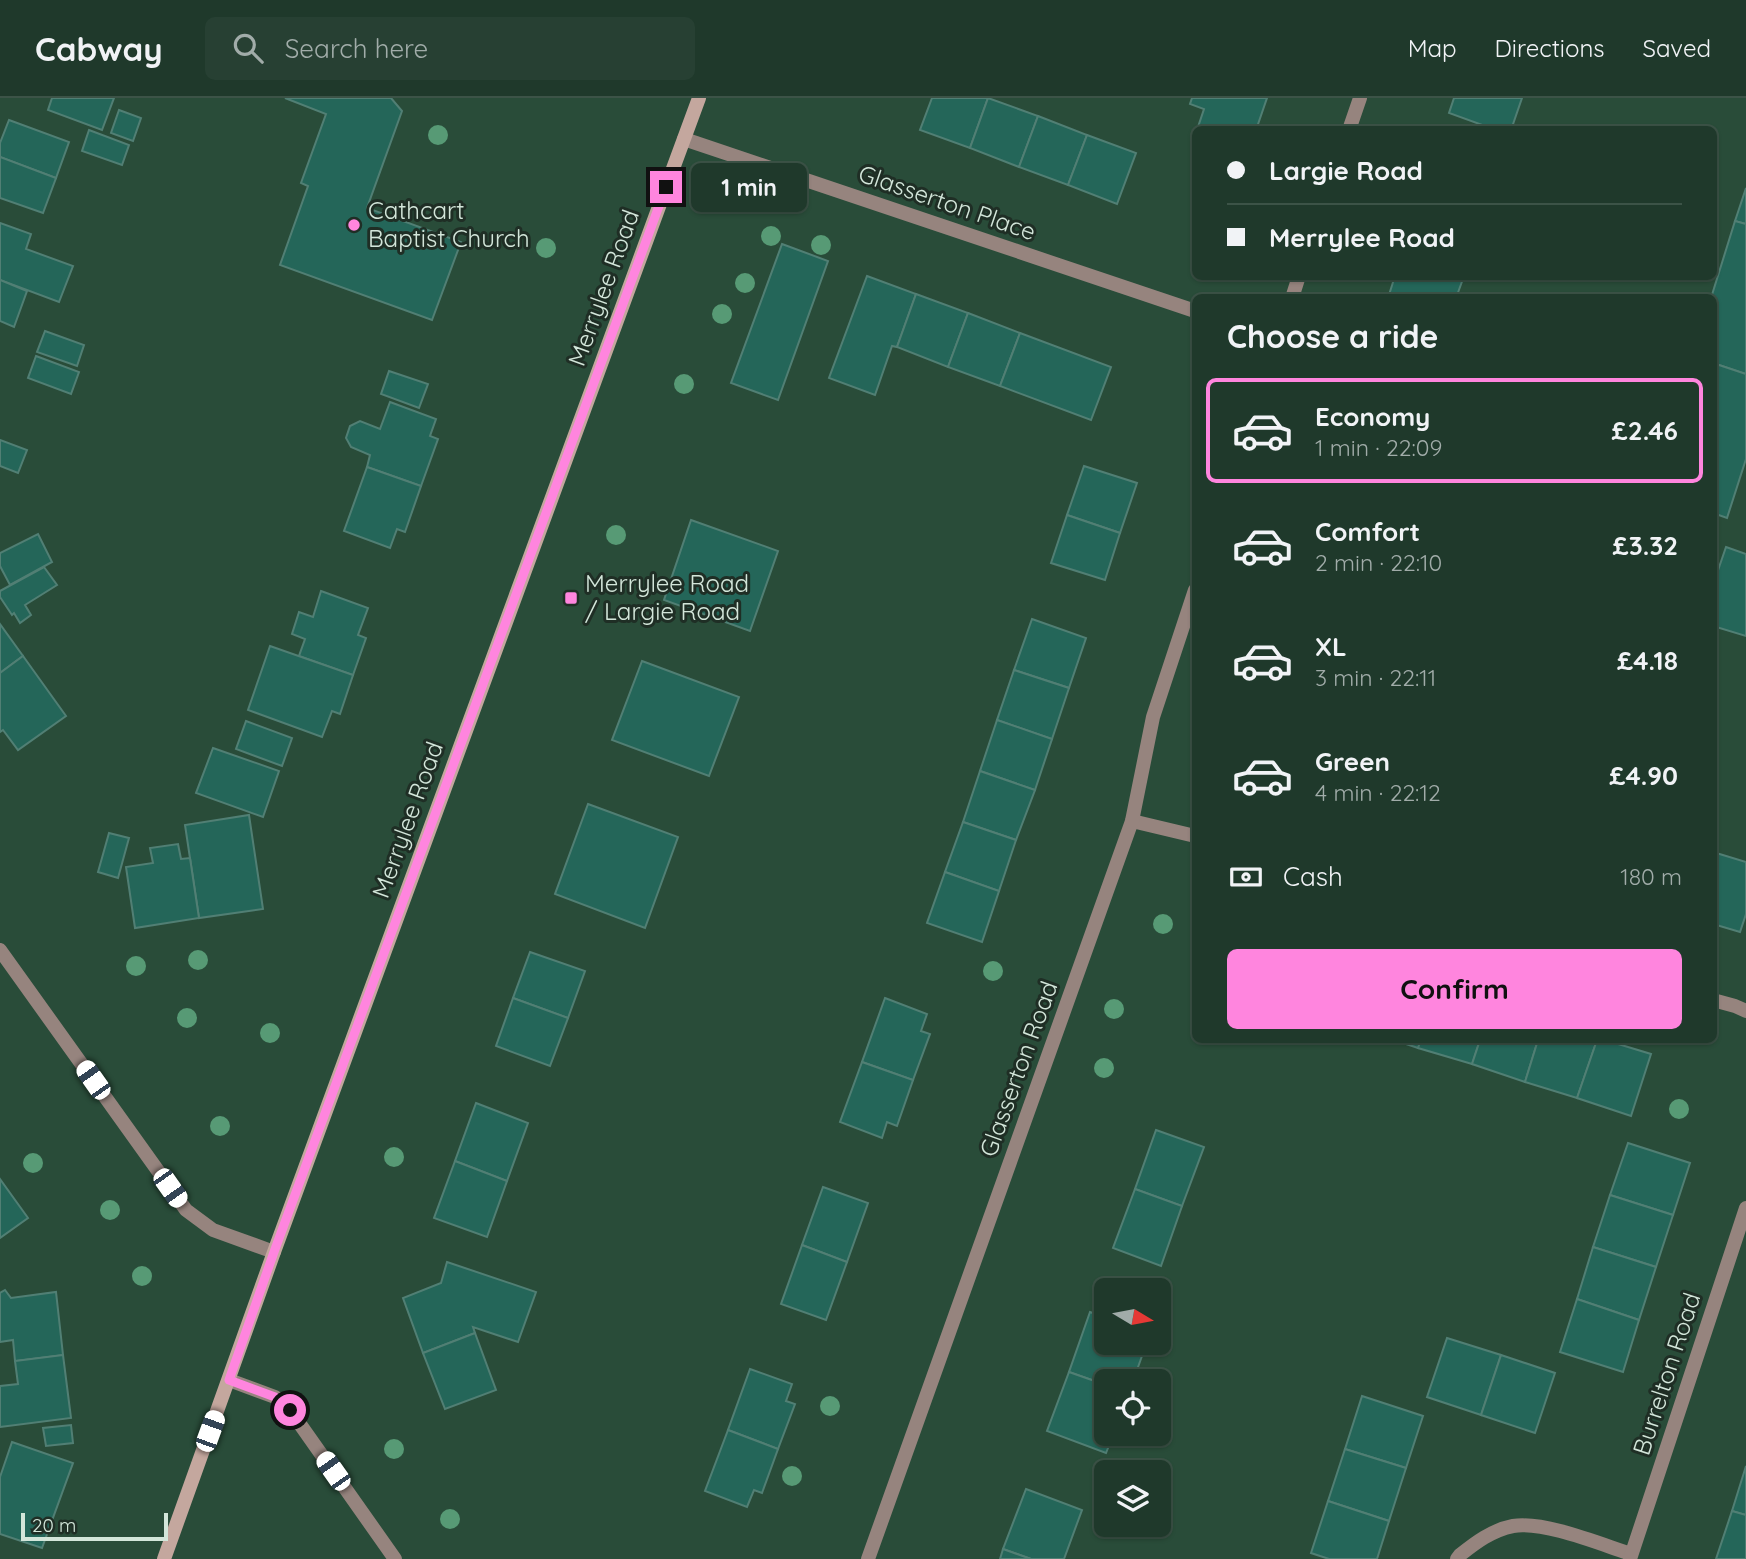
<!DOCTYPE html>
<html lang="en">
<head>
<meta charset="utf-8">
<style>
  body { margin:0; font-family:Quicksand,sans-serif; background:#274033; color:#f1f3f6; height:100vh; display:flex; flex-direction:column; font-size:26px; white-space:nowrap }
  * { box-sizing:border-box; margin:0 }
  p { font-size:23px; color:#a1aca9 }
  .icon { flex:none; width:38px; height:38px; fill:none; stroke:currentColor; stroke-width:2; stroke-linecap:round; stroke-linejoin:round }
  .map { position:relative; flex:1; overflow:hidden }
  .sheet { position:absolute; left:1192px; top:196px; width:525px; height:749px; display:flex; flex-direction:column; background:#1f392b; border-radius:10px; box-shadow:0 2px 5px #0004,0 0 0 2px #3c5347 }
  .sheet>* { flex:none }
  .top-card { position:absolute; left:1192px; top:28px; width:525px; height:154px; border-radius:10px; box-shadow:0 2px 5px #0004,0 0 0 2px #3c5347; display:grid; align-content:center; height:154px; padding:0 35px; background:#1f392b }
  .needle { width:46px; rotate:100deg }
  .buttons { position:absolute; left:1094px; top:1180px; display:grid; gap:14px }
  .buttons a { display:grid; place-items:center; width:77px; height:77px; border-radius:10px; background:#1f392b; box-shadow:0 2px 5px #0004,0 0 0 2px #3c5347; font-size:35px }
  .scale { position:absolute; left:21px; bottom:18px; width:147px; box-sizing:border-box; padding-left:7px; border:4px solid #d3e6da; border-top:0; font-size:19px; line-height:24px; white-space:nowrap; color:#d3e6da; -webkit-text-stroke:5px #1f2e25; paint-order:stroke }
  .end { position:absolute; width:32px; height:32px; margin:-16px; border:9px solid #ff85de; background:#111; box-shadow:0 0 0 4px #111 }
  .from { border-radius:50% }
  .bubble { position:absolute; height:49px; border-radius:10px; background:#1f392b; box-shadow:0 2px 5px #0004,0 0 0 2px #3c5347; font-size:23px; font-weight:800; line-height:49px; text-align:center }
  .car { position:absolute; width:21px; height:42px; margin:-21px -10px; border-radius:9px; box-shadow:0 0 5px 2px #0007; background:linear-gradient(#fff 24%,#345 0 40%,#fff 0 76%,#345 0 86%,#fff 0) }
  .top-card b { display:flex; align-items:center; gap:24px; height:66px; font-size:26px }
  .top-card b+b { border-top:2px solid #3c5347 }
  .top-card i { width:18px; height:18px; background:#f1f3f6 }
  ul { padding:0; list-style:none }
  li { display:flex; align-items:center; gap:21px; height:105px; margin:0 14px 10px; padding:0 21px; border:4px solid transparent; border-radius:10px }
  li div { flex:1 }
  li b { display:block; font-size:26px }
  li em { font-style:normal; font-weight:800 }
  li.active { border-color:#ff85de }
  li>.icon { width:63px; height:63px; stroke-width:1.5 }
  h2 { padding:0 35px; font-size:32px; line-height:84px }
  .pay { display:flex; align-items:center; gap:18px; height:77px; padding:0 35px; font-size:26px }
  .pay p { margin-inline-start:auto }
  .primary-button { display:flex; gap:14px; margin-top:auto; padding:14px 35px }
  .primary-button a { flex:1; height:80px; border-radius:10px; background:#ff85de; color:#111; font-size:28px; font-weight:800; line-height:80px; text-align:center }
  header { display:flex; align-items:center; gap:42px; box-sizing:border-box; height:98px; padding:0 35px; background:#1f392b; border-bottom:2px solid #3c5347 }
  header strong { font-size:33px }
  nav { display:flex; gap:38px; margin-inline-start:auto; font-size:24px }
  .search { width:490px; height:63px; background:#274033; display:flex; align-items:center; gap:18px; box-sizing:border-box; padding:0 24px; border-radius:10px; color:#a1aca9; font-size:26px }
  .map>svg:first-child { display:block }
  .building { fill:#246659; stroke:#517f74; stroke-width:2 }
  .lines { fill:none; stroke-linecap:round; stroke-linejoin:round }
  .minor { stroke:#96847e; stroke-width:14 }
  .secondary { stroke:#c4a79e; stroke-width:14 }
  .tree { fill:#579a75 }
  .route { stroke:#ff85de; stroke-width:9 }
  .poi-dot { fill:#ff85de; stroke:#1f2e25; stroke-width:2.5 }
  .labels { text-anchor:middle; stroke-width:6; stroke-linejoin:round; paint-order:stroke }
  .street-label { font-size:24px; fill:#d3e6da; stroke:#1f2e25 }
  .poi-label { font-size:24px; fill:#d3e6da; stroke:#1f2e25; text-anchor:start }
</style>
</head>
<body>
<header>
<strong>Cabway</strong>
<div class="search"><svg class="icon" aria-label="search" viewBox="0 0 24 24"><circle cx="10" cy="10" r="6"/><path d="M15 15l6 6"/></svg>Search here</div>
<nav><a>Map</a><a>Directions</a><a>Saved</a></nav>
</header>
<div class="map">
<svg width="1746" height="1461" viewBox="0 0 1746 1461">
  <rect width="100%" height="100%" fill="#294c39"/>
  <!-- building -->
  <g class="building">
    <path d="M 52,0 L 114,0 L 102,32 L 48,12 Z"/>
    <path d="M 285,0 L 391,0 L 402,13 L 367,110 L 461,144 L 432,222 L 280,167 L 308,88 L 301,85 L 326,16 Z"/>
    <path d="M 932,0 L 988,0 L 970,50 L 920,32 Z"/>
    <path d="M 988,0 L 1038,18 L 1019,69 L 970,50 Z"/>
    <path d="M 1192,0 L 1267,0 L 1256,32 L 1197,32 L 1204,11 L 1190,6 Z"/>
    <path d="M 1454,0 L 1522,0 L 1511,32 L 1496,32 L 1449,15 Z"/>
    <path d="M 119,12 L 141,20 L 133,43 L 111,35 Z"/>
    <path d="M 1038,18 L 1087,37 L 1068,87 L 1019,69 Z"/>
    <path d="M 9,22 L 69,44 L 56,80 L 0,59 L 0,45 Z"/>
    <path d="M 89,32 L 129,47 L 122,67 L 82,53 Z"/>
    <path d="M 1087,37 L 1136,55 L 1117,106 L 1068,87 Z"/>
    <path d="M 0,59 L 56,80 L 43,115 L 0,100 Z"/>
    <path d="M 1746,90 L 1746,126 L 1735,123 Z"/>
    <path d="M 1735,123 L 1746,126 L 1746,276 L 1713,265 L 1713,200 L 1711,200 Z"/>
    <path d="M 0,125 L 31,136 L 26,151 L 73,168 L 59,204 L 0,182 Z"/>
    <path d="M 782,146 L 828,163 L 778,302 L 731,285 Z"/>
    <path d="M 867,178 L 916,196 L 897,249 L 892,248 L 875,297 L 829,280 Z"/>
    <path d="M 1395,178 L 1464,178 L 1456,200 L 1388,200 Z"/>
    <path d="M 0,182 L 27,193 L 14,229 L 0,223 Z"/>
    <path d="M 916,196 L 968,215 L 948,269 L 897,249 Z"/>
    <path d="M 968,215 L 1020,235 L 1000,288 L 948,269 Z"/>
    <path d="M 45,233 L 84,247 L 77,268 L 37,254 Z"/>
    <path d="M 1020,235 L 1111,269 L 1091,322 L 1000,288 Z"/>
    <path d="M 36,258 L 79,274 L 71,296 L 28,280 Z"/>
    <path d="M 1713,265 L 1746,276 L 1746,361 L 1727,420 L 1713,415 Z"/>
    <path d="M 389,273 L 428,286 L 419,310 L 381,296 Z"/>
    <path d="M 390,304 L 436,321 L 430,338 L 438,341 L 421,388 L 367,369 L 370,357 L 351,349 L 346,340 L 350,328 L 360,323 L 380,331 Z"/>
    <path d="M 0,342 L 27,352 L 18,375 L 0,368 Z"/>
    <path d="M 1084,368 L 1137,385 L 1120,435 L 1067,417 Z"/>
    <path d="M 367,369 L 421,388 L 405,434 L 397,431 L 390,450 L 344,433 Z"/>
    <path d="M 1067,417 L 1120,435 L 1105,482 L 1051,465 Z"/>
    <path d="M 691,422 L 778,453 L 750,533 L 664,502 Z"/>
    <path d="M 38,436 L 52,464 L 10,487 L 0,468 L 0,455 Z"/>
    <path d="M 1726,449 L 1746,456 L 1746,538 L 1713,528 L 1713,487 Z"/>
    <path d="M 44,469 L 57,487 L 25,507 L 31,517 L 20,525 L 14,515 L 12,517 L 0,499 L 0,493 Z"/>
    <path d="M 321,493 L 368,510 L 358,537 L 366,540 L 353,577 L 299,558 L 305,541 L 292,536 L 299,514 L 313,519 Z"/>
    <path d="M 1032,521 L 1086,540 L 1069,590 L 1014,572 Z"/>
    <path d="M 0,526 L 23,558 L 0,575 Z"/>
    <path d="M 270,548 L 353,577 L 340,616 L 332,613 L 322,639 L 248,612 Z"/>
    <path d="M 23,558 L 66,618 L 18,652 L 3,632 L 0,634 L 0,575 Z"/>
    <path d="M 642,563 L 739,599 L 709,678 L 612,642 Z"/>
    <path d="M 1014,572 L 1069,590 L 1052,641 L 997,622 Z"/>
    <path d="M 997,622 L 1052,641 L 1035,692 L 980,673 Z"/>
    <path d="M 246,623 L 292,640 L 282,668 L 236,651 Z"/>
    <path d="M 213,650 L 279,673 L 263,719 L 196,695 Z"/>
    <path d="M 980,673 L 1035,692 L 1016,742 L 963,724 Z"/>
    <path d="M 588,706 L 678,739 L 645,830 L 555,796 Z"/>
    <path d="M 249,717 L 263,811 L 199,820 L 185,727 Z"/>
    <path d="M 963,724 L 1016,742 L 999,793 L 945,774 Z"/>
    <path d="M 109,735 L 129,740 L 118,780 L 98,774 Z"/>
    <path d="M 178,746 L 181,761 L 190,760 L 199,820 L 135,830 L 126,769 L 153,765 L 150,750 Z"/>
    <path d="M 1713,754 L 1746,764 L 1746,816 L 1740,834 L 1713,826 Z"/>
    <path d="M 945,774 L 999,793 L 982,844 L 927,825 Z"/>
    <path d="M 530,854 L 585,873 L 568,920 L 513,900 Z"/>
    <path d="M 513,900 L 568,920 L 550,968 L 496,948 Z"/>
    <path d="M 885,900 L 927,916 L 921,933 L 930,936 L 913,982 L 862,964 Z"/>
    <path d="M 1394,942 L 1421,942 L 1418,950 Z"/>
    <path d="M 1421,942 L 1480,942 L 1472,966 L 1418,950 Z"/>
    <path d="M 1480,942 L 1538,942 L 1525,984 L 1472,966 Z"/>
    <path d="M 1538,942 L 1597,942 L 1577,1000 L 1525,984 Z"/>
    <path d="M 1597,942 L 1605,942 L 1651,956 L 1631,1018 L 1577,1000 Z"/>
    <path d="M 862,964 L 913,982 L 897,1028 L 887,1024 L 882,1040 L 840,1024 Z"/>
    <path d="M 476,1005 L 528,1025 L 507,1083 L 455,1063 Z"/>
    <path d="M 1156,1032 L 1204,1049 L 1182,1108 L 1135,1091 Z"/>
    <path d="M 1628,1045 L 1690,1065 L 1673,1117 L 1610,1097 Z"/>
    <path d="M 455,1063 L 507,1083 L 487,1139 L 434,1120 Z"/>
    <path d="M 0,1081 L 28,1120 L 0,1140 Z"/>
    <path d="M 823,1089 L 868,1105 L 847,1164 L 802,1147 Z"/>
    <path d="M 1135,1091 L 1182,1108 L 1161,1168 L 1113,1150 Z"/>
    <path d="M 1610,1097 L 1673,1117 L 1656,1169 L 1593,1149 Z"/>
    <path d="M 802,1147 L 847,1164 L 826,1222 L 781,1206 Z"/>
    <path d="M 1593,1149 L 1656,1169 L 1639,1222 L 1577,1201 Z"/>
    <path d="M 447,1164 L 536,1194 L 518,1244 L 473,1229 L 475,1235 L 423,1255 L 403,1200 L 441,1185 Z"/>
    <path d="M 5,1192 L 11,1200 L 56,1194 L 63,1257 L 15,1263 L 13,1242 L 0,1244 L 0,1195 Z"/>
    <path d="M 1577,1201 L 1639,1222 L 1623,1274 L 1560,1254 Z"/>
    <path d="M 1090,1214 L 1106,1220 L 1106,1244 L 1147,1244 L 1133,1283 L 1106,1283 L 1106,1287 L 1069,1274 Z"/>
    <path d="M 475,1235 L 496,1292 L 445,1311 L 423,1255 Z"/>
    <path d="M 1447,1240 L 1501,1257 L 1481,1317 L 1427,1299 Z"/>
    <path d="M 63,1257 L 71,1320 L 0,1329 L 0,1288 L 18,1286 L 15,1263 Z"/>
    <path d="M 1501,1257 L 1555,1275 L 1535,1335 L 1481,1317 Z"/>
    <path d="M 750,1271 L 792,1286 L 786,1303 L 795,1306 L 778,1351 L 728,1332 Z"/>
    <path d="M 1069,1274 L 1106,1287 L 1106,1335 L 1114,1335 L 1106,1355 L 1047,1333 Z"/>
    <path d="M 1362,1298 L 1423,1318 L 1406,1370 L 1345,1351 Z"/>
    <path d="M 71,1327 L 73,1345 L 46,1348 L 43,1330 Z"/>
    <path d="M 728,1332 L 778,1351 L 762,1395 L 754,1392 L 747,1409 L 705,1393 Z"/>
    <path d="M 12,1344 L 73,1365 L 42,1450 L 0,1436 L 0,1379 Z"/>
    <path d="M 1345,1351 L 1406,1370 L 1389,1423 L 1328,1403 Z"/>
    <path d="M 1746,1368 L 1746,1417 L 1732,1413 Z"/>
    <path d="M 1026,1391 L 1082,1412 L 1064,1461 L 1031,1461 L 1003,1451 Z"/>
    <path d="M 1328,1403 L 1389,1423 L 1377,1461 L 1329,1461 L 1311,1455 Z"/>
    <path d="M 1732,1413 L 1746,1417 L 1746,1461 L 1716,1461 Z"/>
    <path d="M 1003,1451 L 1031,1461 L 1000,1461 Z"/>
  </g>
  <g class="lines">
    <!-- minor -->
    <g class="minor">
      <path d="M 1349,32 L 1360,0"/>
      <path d="M 684,41 L 1195,213"/>
      <path d="M 1292,200 L 1299,178"/>
      <path d="M 1132,723 L 1195,738"/>
      <path d="M 0,852 L 186,1112 L 213,1132 L 274,1154"/>
      <path d="M 1713,902 L 1735,908 L 1746,913"/>
      <path d="M 229,1282 L 275,1299 L 290,1312 L 395,1461"/>
      <path d="M 868,1461 L 1132,723 L 1153,619 L 1195,492"/>
      <path d="M 1457,1461 L 1460,1457 C 1475,1445 1492,1432 1513,1428 C 1545,1423 1600,1446 1631,1456"/>
      <path d="M 1630,1461 L 1746,1110"/>
    </g>
    <!-- secondary -->
    <path class="secondary" d="M 164,1461 L 274,1154 L 699,0"/>
  </g>
  <!-- trees -->
  <g class="tree">
    <circle cx="438" cy="37" r="10"/>
    <circle cx="771" cy="138" r="10"/>
    <circle cx="821" cy="147" r="10"/>
    <circle cx="546" cy="150" r="10"/>
    <circle cx="745" cy="185" r="10"/>
    <circle cx="722" cy="216" r="10"/>
    <circle cx="684" cy="286" r="10"/>
    <circle cx="616" cy="437" r="10"/>
    <circle cx="1163" cy="826" r="10"/>
    <circle cx="198" cy="862" r="10"/>
    <circle cx="136" cy="868" r="10"/>
    <circle cx="993" cy="873" r="10"/>
    <circle cx="1114" cy="911" r="10"/>
    <circle cx="187" cy="920" r="10"/>
    <circle cx="270" cy="935" r="10"/>
    <circle cx="1104" cy="970" r="10"/>
    <circle cx="1679" cy="1011" r="10"/>
    <circle cx="220" cy="1028" r="10"/>
    <circle cx="394" cy="1059" r="10"/>
    <circle cx="33" cy="1065" r="10"/>
    <circle cx="110" cy="1112" r="10"/>
    <circle cx="142" cy="1178" r="10"/>
    <circle cx="830" cy="1308" r="10"/>
    <circle cx="394" cy="1351" r="10"/>
    <circle cx="792" cy="1378" r="10"/>
    <circle cx="450" cy="1421" r="10"/>
  </g>
  <g class="lines">
    <!-- route -->
    <path class="route" d="M 290,1312 L 275,1299 L 229,1282 L 274,1154 L 666,89"/>
  </g>
  <!-- markers -->
  <g class="poi-dot">
    <circle cx="354" cy="127" r="7"/>
    <rect x="564" y="493" width="14" height="14" rx="3.5"/>
  </g>
  <g class="labels">
    <!-- street labels -->
    <g class="street-label">
      <text transform="translate(947 105) rotate(19)" y="8">Glasserton Place</text>
      <text transform="translate(604 190) rotate(-70)" y="8">Merrylee Road</text>
      <text transform="translate(408 722) rotate(-70)" y="8">Merrylee Road</text>
      <text transform="translate(1019 971) rotate(-70)" y="8">Glasserton Road</text>
      <text transform="translate(1667 1276) rotate(-72)" y="8">Burrelton Road</text>
    </g>
    <!-- poi labels -->
    <g class="poi-label">
      <text x="368" y="121">Cathcart<tspan x="368" dy="28">Baptist Church</tspan></text>
      <text x="585" y="494">Merrylee Road<tspan x="585" dy="28">/ Largie Road</tspan></text>
    </g>
  </g>
</svg>
<div class="buttons">
<a><svg class="needle" viewBox="-14 -14 28 28"><path d="M0-13l5 13h-10z" fill="#e53935"/><path d="M0 13l5-13h-10z" fill="#a1aca9"/></svg></a>
<a><svg class="icon" aria-label="locate" viewBox="0 0 24 24"><circle cx="12" cy="12" r="6"/><path d="M12 2v4M12 18v4M2 12h4M18 12h4"/></svg></a>
<a><svg class="icon" aria-label="layers" viewBox="0 0 24 24"><path d="M12 4l9 5-9 5-9-5zM3 14l9 5 9-5"/></svg></a>
</div>
<div class="scale">20 m</div>
<i class="end from" style="left:290px;top:1312px"></i>
<i class="end" style="left:666px;top:89px"></i>
<div class="bubble" style="left:691px;top:65px;width:116px">1 min</div>
<i class="car" style="left:93px;top:982px;rotate:325deg"></i>
<i class="car" style="left:170px;top:1090px;rotate:145deg"></i>
<i class="car" style="left:210px;top:1333px;rotate:20deg"></i>
<i class="car" style="left:333px;top:1373px;rotate:325deg"></i>
<div class="top-card">
<b><i class="from"></i>Largie Road</b>
<b><i></i>Merrylee Road</b>
</div>
<section class="sheet">
<h2>Choose a ride</h2>
<ul>
<li class="active"><svg class="icon" aria-label="car" viewBox="0 0 24 24"><path d="M5 17H2v-5l4-1 3-4h7l3 4 3 1v5h-3M9 17h6M6 11h13"/><circle cx="7" cy="17" r="2"/><circle cx="17" cy="17" r="2"/></svg><div><b>Economy</b><p>1 min · 22:09</p></div><em>£2.46</em></li>
<li><svg class="icon" aria-label="car" viewBox="0 0 24 24"><path d="M5 17H2v-5l4-1 3-4h7l3 4 3 1v5h-3M9 17h6M6 11h13"/><circle cx="7" cy="17" r="2"/><circle cx="17" cy="17" r="2"/></svg><div><b>Comfort</b><p>2 min · 22:10</p></div><em>£3.32</em></li>
<li><svg class="icon" aria-label="car" viewBox="0 0 24 24"><path d="M5 17H2v-5l4-1 3-4h7l3 4 3 1v5h-3M9 17h6M6 11h13"/><circle cx="7" cy="17" r="2"/><circle cx="17" cy="17" r="2"/></svg><div><b>XL</b><p>3 min · 22:11</p></div><em>£4.18</em></li>
<li><svg class="icon" aria-label="car" viewBox="0 0 24 24"><path d="M5 17H2v-5l4-1 3-4h7l3 4 3 1v5h-3M9 17h6M6 11h13"/><circle cx="7" cy="17" r="2"/><circle cx="17" cy="17" r="2"/></svg><div><b>Green</b><p>4 min · 22:12</p></div><em>£4.90</em></li>
</ul>
<div class="pay"><svg class="icon" aria-label="cash" viewBox="0 0 24 24"><path d="M3 7h18v10H3z"/><circle cx="12" cy="12" r="2"/></svg>Cash<p>180 m</p></div>
<div class="primary-button"><a>Confirm</a></div>
</section>
</div>
</body>
</html>
